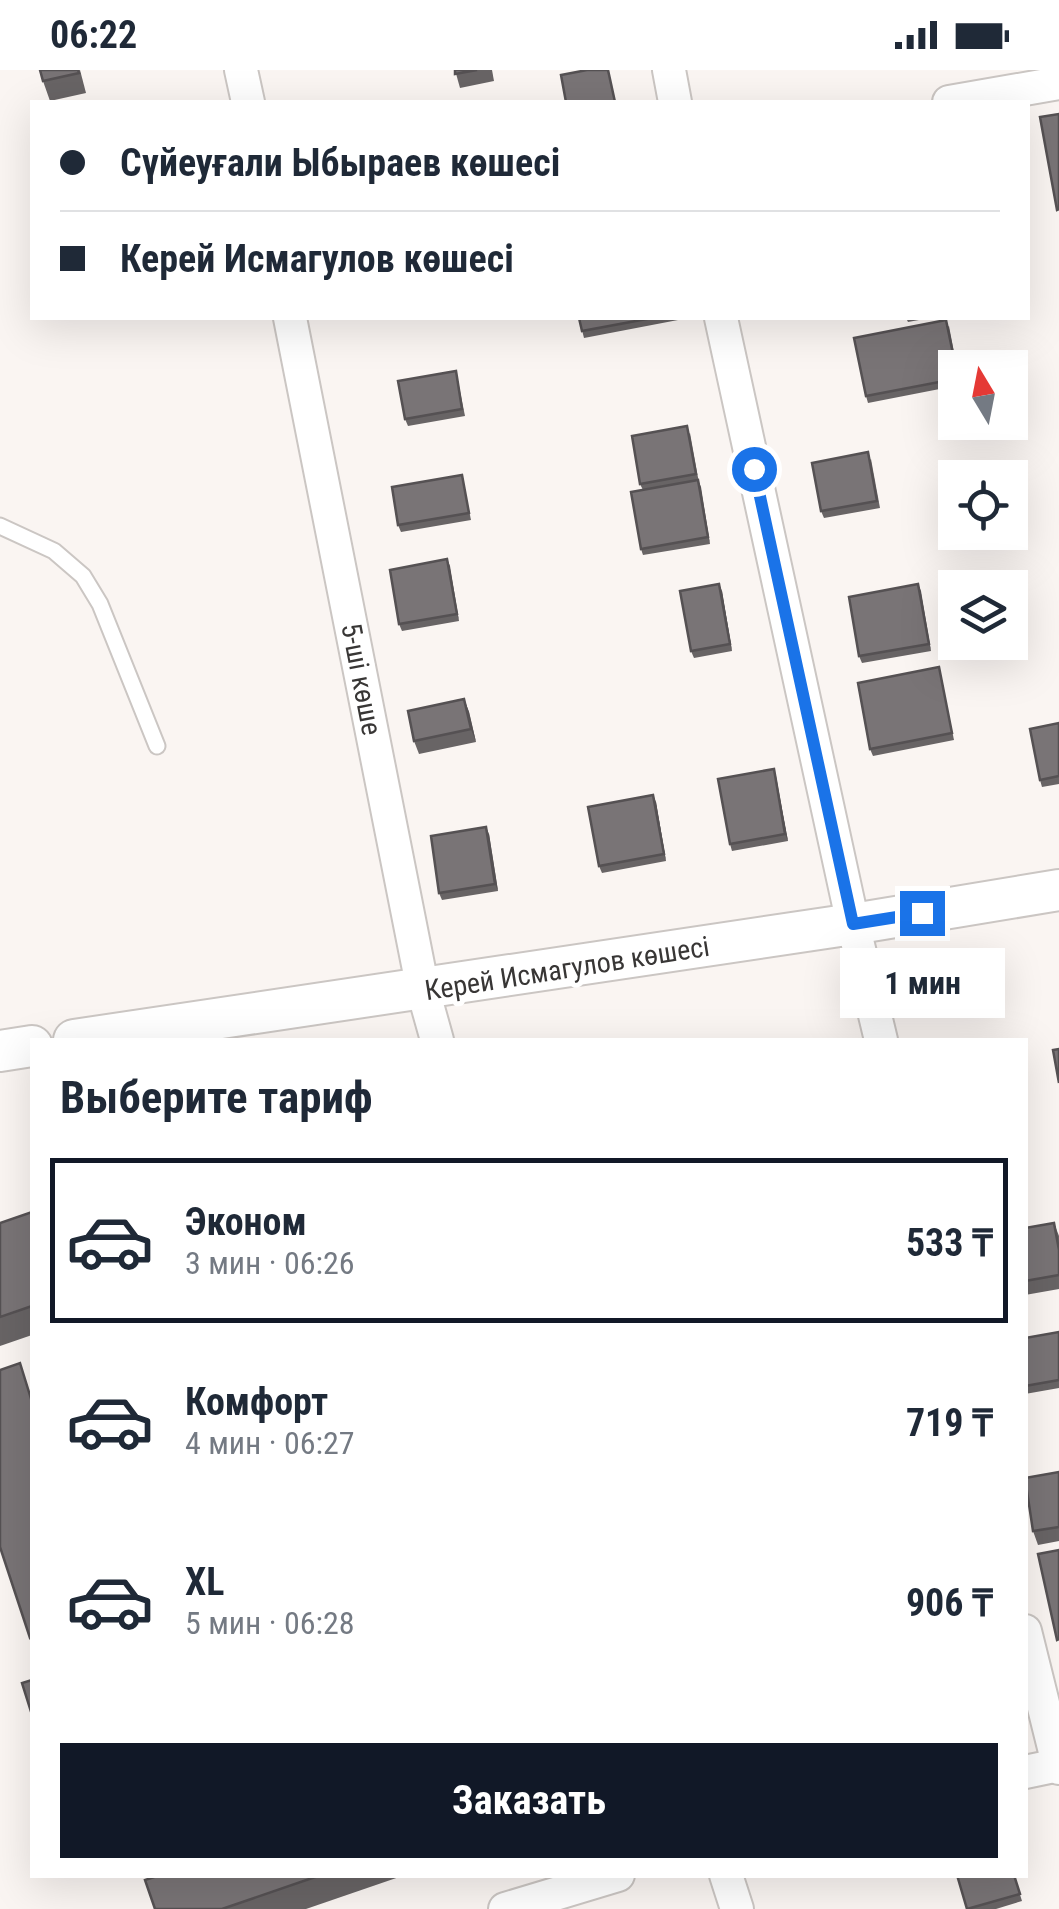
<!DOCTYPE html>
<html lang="ru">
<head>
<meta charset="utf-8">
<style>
  body { margin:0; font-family:"Roboto Condensed",sans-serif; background:#f6f6f7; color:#1f2937; height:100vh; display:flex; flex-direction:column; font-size:38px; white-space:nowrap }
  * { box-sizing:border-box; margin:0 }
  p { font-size:32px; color:#747a83 }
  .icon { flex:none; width:55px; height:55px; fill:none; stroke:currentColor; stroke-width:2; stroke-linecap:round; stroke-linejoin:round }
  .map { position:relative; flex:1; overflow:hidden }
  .panel { position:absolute; left:30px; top:968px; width:998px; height:840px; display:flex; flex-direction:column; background:#fff; border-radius:0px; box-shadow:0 10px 40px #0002 }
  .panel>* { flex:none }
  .guide { position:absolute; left:30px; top:30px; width:1000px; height:220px; border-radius:0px; box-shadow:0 10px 40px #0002; display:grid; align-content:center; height:220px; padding:0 30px; background:#fff }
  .needle { width:65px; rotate:350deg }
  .fabs { position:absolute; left:938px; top:280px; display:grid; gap:20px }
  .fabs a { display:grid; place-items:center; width:90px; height:90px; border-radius:0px; background:#fff; box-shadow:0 10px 40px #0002; font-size:50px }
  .end { position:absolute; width:45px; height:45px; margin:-22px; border:12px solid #1a73e8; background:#fff; box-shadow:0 0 0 5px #fff }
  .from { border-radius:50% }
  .bubble { position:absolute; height:70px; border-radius:0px; background:#fff; box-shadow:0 10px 40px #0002; font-size:32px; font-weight:700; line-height:70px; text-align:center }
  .guide b { display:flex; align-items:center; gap:35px; height:95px; font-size:38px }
  .guide b+b { border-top:2px solid #e0e1e3 }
  .guide i { width:25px; height:25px; background:#1f2937 }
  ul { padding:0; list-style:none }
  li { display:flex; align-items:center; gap:30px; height:165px; margin:0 20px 15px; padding:0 10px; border:5px solid transparent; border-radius:0px }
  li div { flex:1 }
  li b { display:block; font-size:38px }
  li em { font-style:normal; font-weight:700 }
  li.current { border-color:#111827 }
  li>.icon { width:90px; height:90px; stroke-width:1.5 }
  h2 { padding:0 30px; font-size:45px; line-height:120px }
  .action { display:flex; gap:20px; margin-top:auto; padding:20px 30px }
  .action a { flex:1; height:115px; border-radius:0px; background:#111827; color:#fff; font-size:40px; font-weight:700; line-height:115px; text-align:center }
  .status { display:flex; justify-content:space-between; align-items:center; height:70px; padding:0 50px; background:#fff; direction:ltr }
  .status svg { height:28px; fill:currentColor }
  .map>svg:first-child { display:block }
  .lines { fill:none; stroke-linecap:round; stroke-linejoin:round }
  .service-casing { stroke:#cbc6c3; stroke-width:19 }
  .minor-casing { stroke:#cbc6c3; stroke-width:36 }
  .tertiary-casing { stroke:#cbc6c3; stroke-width:44 }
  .service { stroke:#fff; stroke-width:15 }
  .minor { stroke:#fff; stroke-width:32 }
  .tertiary { stroke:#fff; stroke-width:40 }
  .wall { fill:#686465 }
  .shaded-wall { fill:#555153 }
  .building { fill:#797476; stroke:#555153; stroke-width:2.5 }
  .route { stroke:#1a73e8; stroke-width:12 }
  .labels { text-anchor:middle; stroke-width:10; stroke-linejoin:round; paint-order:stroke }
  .street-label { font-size:28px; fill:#383635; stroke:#fff }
</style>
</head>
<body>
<div class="status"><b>06:22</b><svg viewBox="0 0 49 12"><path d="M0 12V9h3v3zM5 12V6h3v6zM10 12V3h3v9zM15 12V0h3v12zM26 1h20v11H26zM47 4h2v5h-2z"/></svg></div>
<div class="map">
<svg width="1059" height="1839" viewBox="0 0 1059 1839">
  <rect width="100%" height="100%" fill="#faf5f2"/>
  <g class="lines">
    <defs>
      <path id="service" d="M 0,456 L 54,481 L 83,506 L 100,534 L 157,676"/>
      <g id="minor">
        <path d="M 241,0 L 248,32"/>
        <path d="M 669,0 L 675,32"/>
        <path d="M 949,32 L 1059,13"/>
        <path d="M 290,248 L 423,920 L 437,970"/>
        <path d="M 721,248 L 853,854 L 881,970"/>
        <path d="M 1025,1561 L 1059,1698"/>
        <path d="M 1025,1702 L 1059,1695"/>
        <path d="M 726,1805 L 737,1839"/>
        <path d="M 505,1839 L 618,1805"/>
      </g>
      <g id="tertiary">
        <path d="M 74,970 L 853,854 L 1059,820"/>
        <path d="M 0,981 L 32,976"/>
      </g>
    </defs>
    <!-- service casing -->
    <use href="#service" class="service-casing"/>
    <!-- minor casing -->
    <use href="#minor" class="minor-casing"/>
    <!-- tertiary casing -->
    <use href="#tertiary" class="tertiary-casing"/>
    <!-- service -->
    <use href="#service" class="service"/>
    <!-- minor -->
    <use href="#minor" class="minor"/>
    <!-- tertiary -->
    <use href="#tertiary" class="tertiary"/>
  </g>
  <!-- wall -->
  <g class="wall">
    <path d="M 80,0 L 86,23 L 50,31 L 43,11 Z"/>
    <path d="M 455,0 L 492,0 L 494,11 L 460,18 Z"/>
    <path d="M 579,248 L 678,248 L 678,250 L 584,268 Z"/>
    <path d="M 906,248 L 930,248 L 908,252 Z"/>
    <path d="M 949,256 L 957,298 L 955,298 L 955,316 L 868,333 L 866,326 Z"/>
    <path d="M 456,301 L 465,346 L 408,356 L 405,349 Z"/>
    <path d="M 690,363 L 710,474 L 643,485 L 641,479 L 643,420 L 640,414 Z"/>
    <path d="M 871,389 L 880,438 L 824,448 L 821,441 Z"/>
    <path d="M 462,405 L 471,450 L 401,462 L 398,455 Z"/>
    <path d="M 447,489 L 459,551 L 402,561 L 399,554 Z"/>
    <path d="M 918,514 L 931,581 L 862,593 L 859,586 Z"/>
    <path d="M 722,521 L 732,581 L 694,588 L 691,581 Z"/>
    <path d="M 939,597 L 954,670 L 873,686 L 870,679 Z"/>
    <path d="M 464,629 L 469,642 L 476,672 L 419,684 L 414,671 Z"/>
    <path d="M 1059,653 L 1059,714 L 1042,717 L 1040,710 Z"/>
    <path d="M 774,699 L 788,771 L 732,781 L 730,774 Z"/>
    <path d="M 656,732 L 666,791 L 602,803 L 599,796 Z"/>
    <path d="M 489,764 L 498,821 L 442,830 L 439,823 Z"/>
    <path d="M 32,1142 L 32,1265 L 0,1276 L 0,1153 Z"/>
    <path d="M 1054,1153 L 1059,1166 L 1059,1219 L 1025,1225 L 1025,1158 Z"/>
    <path d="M 1059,1262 L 1059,1318 L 1025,1324 L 1025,1268 Z"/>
    <path d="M 1059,1402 L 1059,1471 L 1038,1475 L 1033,1461 Z"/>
    <path d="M 160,1805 L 405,1805 L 306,1839 L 155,1839 Z"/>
    <path d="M 1014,1805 L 1022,1831 L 996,1839 L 967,1839 Z"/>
  </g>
  <!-- shaded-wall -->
  <g class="shaded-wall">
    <path d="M 698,410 L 701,417 L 710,474 L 708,467 Z"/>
    <path d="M 447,489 L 450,496 L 459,551 L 457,544 Z"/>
    <path d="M 719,514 L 722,521 L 732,581 L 730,574 Z"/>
    <path d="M 918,514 L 921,521 L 931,581 L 929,574 Z"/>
    <path d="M 464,629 L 469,642 L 476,672 L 471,659 Z"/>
    <path d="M 774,699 L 776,706 L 788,771 L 785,764 Z"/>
    <path d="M 653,725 L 656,732 L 666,791 L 664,784 Z"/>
    <path d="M 486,757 L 489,764 L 498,821 L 495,814 Z"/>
  </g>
  <!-- building -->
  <g class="building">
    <path d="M 40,0 L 78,0 L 79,3 L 43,11 Z"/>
    <path d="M 455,0 L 477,0 L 455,4 Z"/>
    <path d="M 587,0 L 608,0 L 615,32 L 566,32 L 561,5 Z"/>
    <path d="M 1059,44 L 1059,139 L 1057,140 L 1040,47 Z"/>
    <path d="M 579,248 L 652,248 L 582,261 Z"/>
    <path d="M 946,250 L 956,298 L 955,309 L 866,326 L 854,268 Z"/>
    <path d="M 456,301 L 462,339 L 405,349 L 398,311 Z"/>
    <path d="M 687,356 L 696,404 L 640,414 L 632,366 Z"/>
    <path d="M 868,382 L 877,431 L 821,441 L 812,393 Z"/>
    <path d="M 462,405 L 469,443 L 398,455 L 392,417 Z"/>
    <path d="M 698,410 L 708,467 L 641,479 L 631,422 Z"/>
    <path d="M 447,489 L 457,544 L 399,554 L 390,500 Z"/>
    <path d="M 719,514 L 730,574 L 691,581 L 680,521 Z"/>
    <path d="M 918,514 L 929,574 L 859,586 L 849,527 Z"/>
    <path d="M 939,597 L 952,663 L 870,679 L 858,613 Z"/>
    <path d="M 464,629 L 471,659 L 414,671 L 408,641 Z"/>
    <path d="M 1059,653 L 1059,706 L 1040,710 L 1030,659 Z"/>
    <path d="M 774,699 L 785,764 L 730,774 L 718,709 Z"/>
    <path d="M 653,725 L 664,784 L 599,796 L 588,737 Z"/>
    <path d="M 486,757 L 495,814 L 439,823 L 431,766 Z"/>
    <path d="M 1059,979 L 1059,1013 L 1053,980 Z"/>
    <path d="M 32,1142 L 32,1236 L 0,1247 L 0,1153 Z"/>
    <path d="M 1054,1153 L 1059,1180 L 1059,1205 L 1025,1211 L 1025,1158 Z"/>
    <path d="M 1059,1262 L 1059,1310 L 1025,1316 L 1025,1268 Z"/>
    <path d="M 20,1293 L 32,1332 L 32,1567 L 30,1568 L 0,1477 L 0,1300 Z"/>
    <path d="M 1059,1402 L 1059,1457 L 1033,1461 L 1025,1408 Z"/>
    <path d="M 1059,1480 L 1059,1569 L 1057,1570 L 1038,1484 Z"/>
    <path d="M 32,1610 L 32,1645 L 22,1613 Z"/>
    <path d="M 160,1805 L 321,1805 L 222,1839 L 155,1839 L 145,1810 Z"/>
    <path d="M 957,1805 L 1014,1805 L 1020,1824 L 967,1839 Z"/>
  </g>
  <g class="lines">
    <!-- route -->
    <path class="route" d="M 754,399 L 853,854 L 922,843"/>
  </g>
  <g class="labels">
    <!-- street labels -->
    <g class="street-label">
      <text transform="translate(362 609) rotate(79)" y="10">5-шi көше</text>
      <text transform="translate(567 898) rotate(-9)" y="10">Керей Исмагулов көшесі</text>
    </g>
  </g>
</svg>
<div class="fabs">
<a><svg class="needle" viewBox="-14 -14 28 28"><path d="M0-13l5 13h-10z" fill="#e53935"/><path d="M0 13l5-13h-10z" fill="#747a83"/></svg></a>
<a><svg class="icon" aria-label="locate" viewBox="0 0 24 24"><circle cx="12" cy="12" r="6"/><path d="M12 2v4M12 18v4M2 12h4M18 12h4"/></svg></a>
<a><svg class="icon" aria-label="layers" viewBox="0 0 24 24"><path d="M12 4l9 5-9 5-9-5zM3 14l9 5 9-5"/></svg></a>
</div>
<i class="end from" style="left:754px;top:399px"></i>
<i class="end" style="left:922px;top:843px"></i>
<div class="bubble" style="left:840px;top:878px;width:165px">1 мин</div>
<div class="guide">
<b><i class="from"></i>Сүйеуғали Ыбыраев көшесi</b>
<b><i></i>Керей Исмагулов көшесі</b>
</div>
<section class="panel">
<h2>Выберите тариф</h2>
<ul>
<li class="current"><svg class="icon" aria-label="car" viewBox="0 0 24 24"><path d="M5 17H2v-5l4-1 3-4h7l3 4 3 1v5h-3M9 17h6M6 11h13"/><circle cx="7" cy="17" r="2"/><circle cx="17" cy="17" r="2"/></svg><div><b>Эконом</b><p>3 мин · 06:26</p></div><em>533 ₸</em></li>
<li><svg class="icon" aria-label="car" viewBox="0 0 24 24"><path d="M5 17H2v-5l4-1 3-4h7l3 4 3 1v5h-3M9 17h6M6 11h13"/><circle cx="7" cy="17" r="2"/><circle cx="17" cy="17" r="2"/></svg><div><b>Комфорт</b><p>4 мин · 06:27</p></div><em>719 ₸</em></li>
<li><svg class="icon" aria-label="car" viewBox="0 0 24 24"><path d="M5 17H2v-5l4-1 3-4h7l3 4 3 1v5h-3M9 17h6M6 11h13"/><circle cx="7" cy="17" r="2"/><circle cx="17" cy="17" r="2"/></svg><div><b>XL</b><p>5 мин · 06:28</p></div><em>906 ₸</em></li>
</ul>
<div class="action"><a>Заказать</a></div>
</section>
</div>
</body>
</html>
